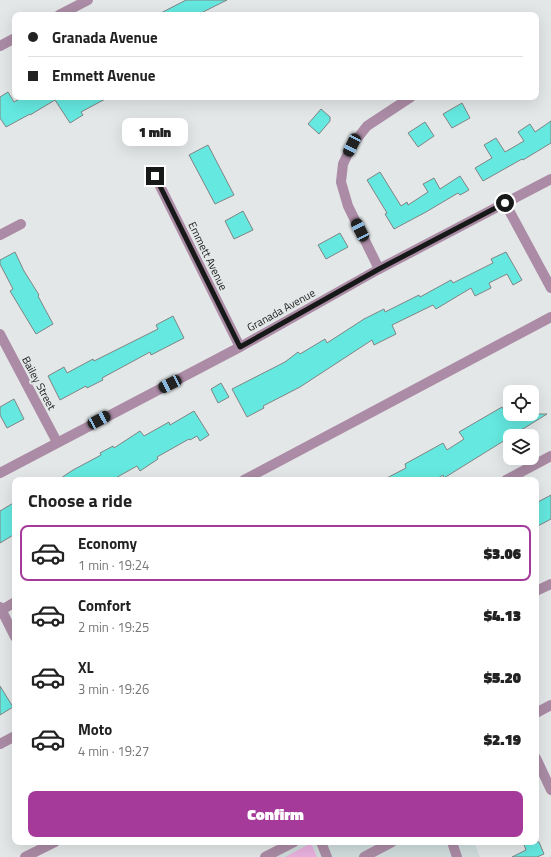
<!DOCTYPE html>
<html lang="en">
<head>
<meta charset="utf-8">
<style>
  body { margin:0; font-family:"Titillium Web",sans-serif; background:#f6f6f6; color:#222; height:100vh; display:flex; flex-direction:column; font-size:15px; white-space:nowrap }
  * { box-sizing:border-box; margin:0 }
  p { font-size:13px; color:#767676 }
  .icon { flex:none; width:22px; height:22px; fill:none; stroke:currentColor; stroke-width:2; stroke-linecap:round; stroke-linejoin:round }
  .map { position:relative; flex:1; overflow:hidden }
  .sheet { position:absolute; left:12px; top:477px; width:527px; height:368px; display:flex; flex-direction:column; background:#fff; border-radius:8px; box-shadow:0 4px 16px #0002 }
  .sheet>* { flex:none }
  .hud { position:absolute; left:12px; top:12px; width:527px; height:88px; border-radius:8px; box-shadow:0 4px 16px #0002; display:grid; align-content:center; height:88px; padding:0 16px; background:#fff }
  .fabs { position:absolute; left:503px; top:385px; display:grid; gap:8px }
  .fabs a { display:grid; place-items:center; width:36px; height:36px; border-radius:8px; background:#fff; box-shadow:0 4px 16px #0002; font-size:20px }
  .end { position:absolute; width:18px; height:18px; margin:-9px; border:5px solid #171918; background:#fff; box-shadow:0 0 0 2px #fff }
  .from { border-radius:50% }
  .bubble { position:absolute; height:28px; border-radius:8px; background:#fff; box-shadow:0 4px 16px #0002; font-size:13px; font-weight:800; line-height:28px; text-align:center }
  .car { position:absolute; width:12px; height:24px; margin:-12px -6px; border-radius:5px; box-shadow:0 0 3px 1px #0007; background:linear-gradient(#222 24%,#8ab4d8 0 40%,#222 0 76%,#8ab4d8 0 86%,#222 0) }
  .hud b { display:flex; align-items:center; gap:14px; height:38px; font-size:15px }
  .hud b+b { border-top:1px solid #e0e0e0 }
  .hud i { width:10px; height:10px; background:#222 }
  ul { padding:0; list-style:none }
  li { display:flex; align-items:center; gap:12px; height:56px; margin:0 8px 6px; padding:0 8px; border:2px solid transparent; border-radius:8px }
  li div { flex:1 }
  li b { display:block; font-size:15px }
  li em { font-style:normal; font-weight:800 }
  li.active { border-color:#a53a9a }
  li>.icon { width:36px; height:36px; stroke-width:1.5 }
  h2 { padding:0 16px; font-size:18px; line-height:48px }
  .action { display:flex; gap:8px; margin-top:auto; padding:8px 16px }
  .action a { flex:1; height:46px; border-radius:8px; background:#a53a9a; color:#fff; font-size:16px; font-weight:800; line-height:46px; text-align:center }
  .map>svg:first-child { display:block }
  .built { fill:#d0dddc }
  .park { fill:#e9b2df }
  .building { fill:#64e8df; stroke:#818484 }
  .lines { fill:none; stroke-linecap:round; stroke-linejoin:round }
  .minor { stroke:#ab8ba5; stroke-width:10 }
  .route { stroke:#171918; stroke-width:5 }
  .labels { text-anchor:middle; stroke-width:4; stroke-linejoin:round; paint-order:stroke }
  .street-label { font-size:11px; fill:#171918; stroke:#e3e7e7 }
</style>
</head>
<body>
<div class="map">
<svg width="551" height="857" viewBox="0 0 551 857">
  <rect width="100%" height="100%" fill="#e3e7e7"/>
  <!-- built -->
  <path class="built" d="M 294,842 L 474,842 L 480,857 L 265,857 Z"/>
  <!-- park -->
  <path class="park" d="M 311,843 L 317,857 L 285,857 Z"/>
  <!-- building -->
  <g class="building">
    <path d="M 186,0 L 227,0 L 197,15 L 157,15 Z"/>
    <path d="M 8,92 L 14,102 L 23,97 L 109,97 L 81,112 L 83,115 L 70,123 L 55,100 L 30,115 L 30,114 L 6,127 L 0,118 L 0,97 Z"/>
    <path d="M 462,103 L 470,118 L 452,128 L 443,114 Z"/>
    <path d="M 321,109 L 330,117 L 330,121 L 319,134 L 308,124 Z"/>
    <path d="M 551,121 L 551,143 L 523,160 L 522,159 L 483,181 L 475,168 L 492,158 L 484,145 L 496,138 L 505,152 L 524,141 L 518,132 L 530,124 L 535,132 Z"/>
    <path d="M 425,122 L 434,136 L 418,147 L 408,133 Z"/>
    <path d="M 208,145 L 234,195 L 215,204 L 189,155 Z"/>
    <path d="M 380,172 L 401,206 L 407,202 L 408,205 L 428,192 L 423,184 L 434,178 L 440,189 L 460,176 L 469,190 L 460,195 L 458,193 L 426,212 L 394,229 L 385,214 L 387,213 L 367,180 Z"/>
    <path d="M 243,211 L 253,230 L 234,239 L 225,221 Z"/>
    <path d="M 340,233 L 348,247 L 326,259 L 318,245 Z"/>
    <path d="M 15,252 L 24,271 L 39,295 L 38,296 L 53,324 L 36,334 L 10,291 L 13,289 L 0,264 L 0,260 Z"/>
    <path d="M 506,252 L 522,280 L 513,285 L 507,274 L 489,283 L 491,288 L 475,296 L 471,288 L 436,309 L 433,305 L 392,325 L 396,334 L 374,345 L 372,340 L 300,387 L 263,406 L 264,408 L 247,417 L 232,389 L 285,362 L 298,352 L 300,354 L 325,339 L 327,343 L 364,319 L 384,309 L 385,312 L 419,295 L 420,297 L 451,280 L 453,283 L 493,263 L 491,259 Z"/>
    <path d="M 173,316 L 184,338 L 151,355 L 150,352 L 102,378 L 103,380 L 87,388 L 86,386 L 60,400 L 48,376 L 64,367 L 67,373 L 93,359 L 94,361 L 158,329 L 156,325 Z"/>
    <path d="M 221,383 L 229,397 L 218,403 L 211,389 Z"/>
    <path d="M 14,399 L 24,419 L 7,428 L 0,415 L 0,407 Z"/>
    <path d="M 502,407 L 506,414 L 547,414 L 444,478 L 443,475 L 435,480 L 383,480 L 406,468 L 405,464 L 443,443 L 447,450 L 464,439 L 459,432 Z"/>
    <path d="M 194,411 L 209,435 L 200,441 L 197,436 L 190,440 L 189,439 L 157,457 L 158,459 L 140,471 L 137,466 L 112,480 L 58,480 L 73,470 L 101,455 L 100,453 L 113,446 L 114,448 L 140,431 L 144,436 L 169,422 L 170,425 Z"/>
    <path d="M 551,495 L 551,519 L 536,527 L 536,503 Z"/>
    <path d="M 15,502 L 15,534 L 0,543 L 0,511 Z"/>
    <path d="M 0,686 L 13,707 L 0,715 Z"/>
    <path d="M 523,842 L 539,842 L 544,854 L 537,857 L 512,857 L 526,850 Z"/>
  </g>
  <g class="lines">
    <!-- minor -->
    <g class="minor">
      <path d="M 59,15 L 88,0"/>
      <path d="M 0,46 L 15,38"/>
      <path d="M 155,176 L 240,347"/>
      <path d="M 505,203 L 551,288"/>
      <path d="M 0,235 L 21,224"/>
      <path d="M 379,269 L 348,206 L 341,182 L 343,164 L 352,145 L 367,126 L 411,97"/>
      <path d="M 0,334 L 57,442"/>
      <path d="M 0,473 L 240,347 L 379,269 L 551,179"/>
      <path d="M 244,480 L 551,317"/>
      <path d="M 506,480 L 551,456"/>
      <path d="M 536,591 L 551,584"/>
      <path d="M 0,607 L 15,637"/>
      <path d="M 0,611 L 15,602"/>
      <path d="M 536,713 L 551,705"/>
      <path d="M 0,744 L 15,736"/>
      <path d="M 536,758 L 551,790"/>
      <path d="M 321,842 L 327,857"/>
      <path d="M 452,842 L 457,857"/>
      <path d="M 25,857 L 55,842"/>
      <path d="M 265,857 L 294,842"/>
      <path d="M 364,857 L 392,842"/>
    </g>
  </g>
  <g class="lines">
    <!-- route -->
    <path class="route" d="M 155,176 L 240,347 L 379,269 L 505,203"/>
  </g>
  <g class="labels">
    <!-- street labels -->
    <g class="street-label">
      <text transform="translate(208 256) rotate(64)" y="4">Emmett Avenue</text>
      <text transform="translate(281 310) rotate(-29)" y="4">Granada Avenue</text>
      <text transform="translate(39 383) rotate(62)" y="4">Bailey Street</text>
    </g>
  </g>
</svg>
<div class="fabs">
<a><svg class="icon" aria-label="locate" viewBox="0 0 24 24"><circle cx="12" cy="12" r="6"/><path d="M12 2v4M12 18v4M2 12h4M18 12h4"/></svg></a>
<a><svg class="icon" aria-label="layers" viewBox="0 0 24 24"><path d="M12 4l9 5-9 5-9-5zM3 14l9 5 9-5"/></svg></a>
</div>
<i class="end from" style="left:505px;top:203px"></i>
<i class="end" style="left:155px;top:176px"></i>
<div class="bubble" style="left:122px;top:118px;width:66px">1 min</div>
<i class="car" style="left:352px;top:145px;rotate:206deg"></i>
<i class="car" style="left:360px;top:230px;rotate:333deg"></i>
<i class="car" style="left:170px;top:384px;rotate:243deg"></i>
<i class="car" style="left:99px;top:420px;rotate:62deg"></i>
<div class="hud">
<b><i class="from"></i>Granada Avenue</b>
<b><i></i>Emmett Avenue</b>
</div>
<section class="sheet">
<h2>Choose a ride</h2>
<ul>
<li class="active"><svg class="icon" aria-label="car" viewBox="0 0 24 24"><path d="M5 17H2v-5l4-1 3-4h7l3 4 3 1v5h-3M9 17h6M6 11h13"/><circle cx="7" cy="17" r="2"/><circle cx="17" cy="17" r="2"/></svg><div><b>Economy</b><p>1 min · 19:24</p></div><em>$3.06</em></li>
<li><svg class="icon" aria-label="car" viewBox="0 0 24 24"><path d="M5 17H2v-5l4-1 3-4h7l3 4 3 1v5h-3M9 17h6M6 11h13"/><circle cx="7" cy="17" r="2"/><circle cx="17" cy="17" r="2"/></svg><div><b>Comfort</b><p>2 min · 19:25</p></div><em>$4.13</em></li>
<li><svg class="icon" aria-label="car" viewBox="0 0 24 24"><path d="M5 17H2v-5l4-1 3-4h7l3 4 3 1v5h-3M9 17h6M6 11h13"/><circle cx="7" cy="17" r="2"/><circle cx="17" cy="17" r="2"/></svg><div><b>XL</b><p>3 min · 19:26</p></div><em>$5.20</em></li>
<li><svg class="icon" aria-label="car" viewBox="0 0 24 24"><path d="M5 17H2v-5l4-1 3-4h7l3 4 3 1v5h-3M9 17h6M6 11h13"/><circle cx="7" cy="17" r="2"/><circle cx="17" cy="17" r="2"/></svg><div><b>Moto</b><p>4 min · 19:27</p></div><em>$2.19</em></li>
</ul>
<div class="action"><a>Confirm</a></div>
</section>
</div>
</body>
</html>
